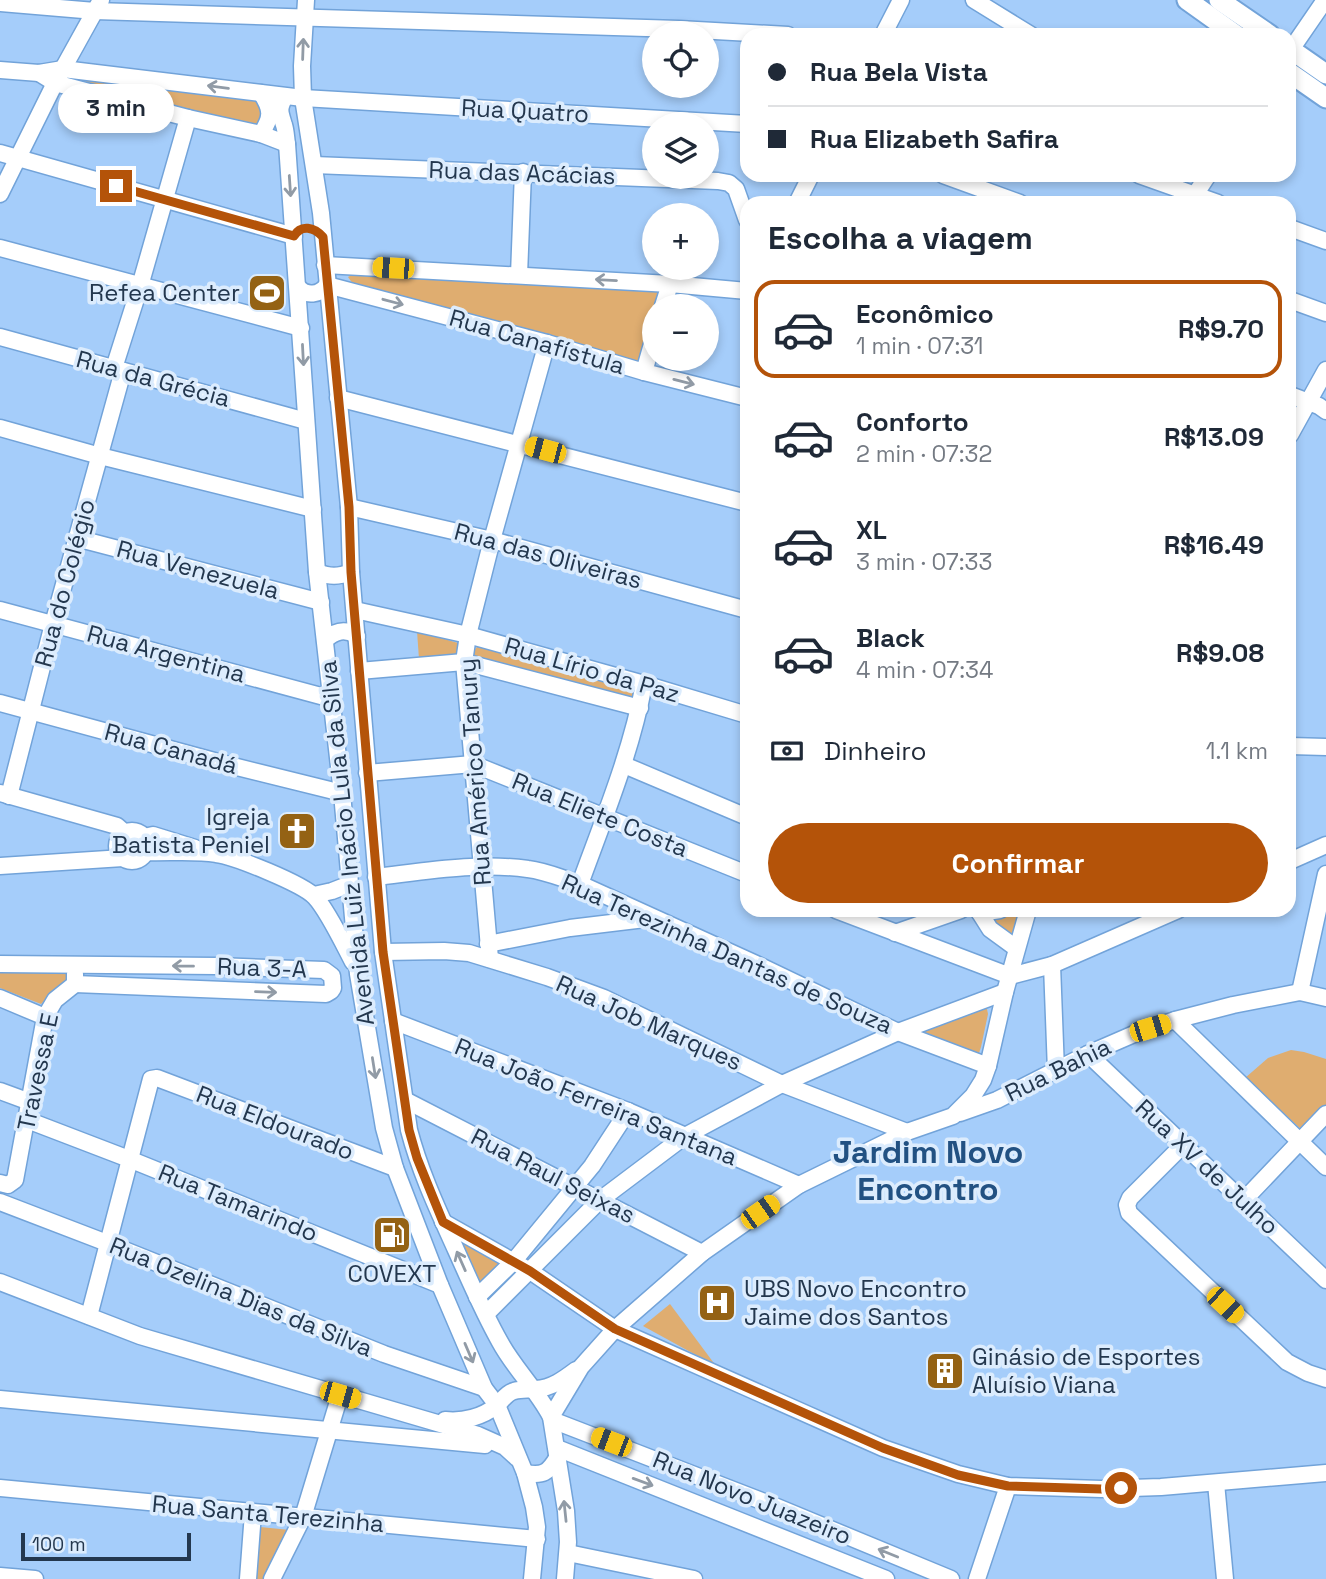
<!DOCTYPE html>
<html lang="pt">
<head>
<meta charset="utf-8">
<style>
  body { margin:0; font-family:"Space Grotesk",sans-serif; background:#f2f2f3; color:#1f2937; height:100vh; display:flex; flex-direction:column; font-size:26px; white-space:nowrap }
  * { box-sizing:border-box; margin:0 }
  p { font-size:23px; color:#747a83 }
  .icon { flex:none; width:38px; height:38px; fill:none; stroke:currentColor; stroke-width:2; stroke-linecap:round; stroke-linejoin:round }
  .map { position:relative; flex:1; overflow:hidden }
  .details { position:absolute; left:740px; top:196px; width:556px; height:721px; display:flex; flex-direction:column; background:#fff; border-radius:21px; box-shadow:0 4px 10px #0003 }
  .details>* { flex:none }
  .top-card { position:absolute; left:740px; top:28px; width:556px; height:154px; border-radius:21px; box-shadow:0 4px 10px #0003; display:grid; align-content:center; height:154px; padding:0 28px; background:#fff }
  .controls { position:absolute; left:642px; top:21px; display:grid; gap:14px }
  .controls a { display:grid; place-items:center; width:77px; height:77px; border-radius:50%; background:#fff; box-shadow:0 4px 10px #0003; font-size:35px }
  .scale { position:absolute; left:21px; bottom:18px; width:170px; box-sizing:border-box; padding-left:7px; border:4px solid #23374e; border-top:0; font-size:19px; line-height:24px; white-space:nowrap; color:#23374e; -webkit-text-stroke:5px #dcecfd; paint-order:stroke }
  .end { position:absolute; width:32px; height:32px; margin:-16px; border:9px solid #b45309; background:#fff; box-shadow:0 0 0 4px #fff }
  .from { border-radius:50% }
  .bubble { position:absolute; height:49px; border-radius:24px; background:#fff; box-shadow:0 4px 10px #0003; font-size:23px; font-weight:700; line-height:49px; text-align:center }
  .car { position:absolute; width:21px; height:42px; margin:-21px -10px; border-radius:9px; box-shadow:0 0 5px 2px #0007; background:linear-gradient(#f5c518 24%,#345 0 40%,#f5c518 0 76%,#345 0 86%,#f5c518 0) }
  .top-card b { display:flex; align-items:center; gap:24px; height:66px; font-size:26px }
  .top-card b+b { border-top:2px solid #e0e1e3 }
  .top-card i { width:18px; height:18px; background:#1f2937 }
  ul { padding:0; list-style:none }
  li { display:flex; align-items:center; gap:21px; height:98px; margin:0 14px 10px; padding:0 14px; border:4px solid transparent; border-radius:21px }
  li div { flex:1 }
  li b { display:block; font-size:26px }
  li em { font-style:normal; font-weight:700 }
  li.selected { border-color:#b45309 }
  li>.icon { width:63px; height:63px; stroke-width:1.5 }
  h2 { padding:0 28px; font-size:32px; line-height:84px }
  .pay { display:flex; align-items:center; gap:18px; height:77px; padding:0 28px; font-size:26px }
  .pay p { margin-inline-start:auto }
  .action { display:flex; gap:14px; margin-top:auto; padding:14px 28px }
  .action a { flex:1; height:80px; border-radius:42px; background:#b45309; color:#fff; font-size:28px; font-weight:700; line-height:80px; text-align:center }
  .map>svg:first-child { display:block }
  .green { fill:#dfad70 }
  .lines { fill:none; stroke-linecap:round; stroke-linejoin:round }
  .minor-casing { stroke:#72a3d9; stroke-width:19 }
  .major-casing { stroke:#72a3d9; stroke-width:23 }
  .minor { stroke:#fff; stroke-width:16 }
  .major { stroke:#fff; stroke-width:19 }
  .oneway { stroke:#919ba6 }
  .route { stroke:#b45309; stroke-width:9 }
  .labels { text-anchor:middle; stroke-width:7; stroke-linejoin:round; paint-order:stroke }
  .street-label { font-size:24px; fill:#23374e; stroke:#dcecfd }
  .poi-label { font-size:24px; fill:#23374e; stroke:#dcecfd; text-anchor:end }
  .district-label { font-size:32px; font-weight:bold; fill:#225182; stroke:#dcecfd }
</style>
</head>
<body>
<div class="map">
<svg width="1326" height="1579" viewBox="0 0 1326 1579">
  <rect width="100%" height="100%" fill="#a5cdfa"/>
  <!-- green -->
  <g class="green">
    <path d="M 79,79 L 260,101 L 265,122 L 253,128 L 101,87 Z"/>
    <path d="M 355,273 L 660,289 L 638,362 L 353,284 L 348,277 Z"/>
    <path d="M 417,631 L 458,643 L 461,647 L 459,654 L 453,658 L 419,659 Z"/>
    <path d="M 477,647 L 485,647 L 635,688 L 637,692 L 634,700 L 473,657 L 474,651 Z"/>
    <path d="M 1017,910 L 1021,910 L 1013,938 L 987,916 Z"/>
    <path d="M 67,967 L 67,980 L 41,1004 L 0,988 L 0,968 Z"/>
    <path d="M 982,1006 L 987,1009 L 988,1014 L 981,1047 L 979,1053 L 971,1055 L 913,1032 Z"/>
    <path d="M 1291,1050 L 1304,1052 L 1326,1059 L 1326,1107 L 1303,1131 L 1245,1078 L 1268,1058 Z"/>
    <path d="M 459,1237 L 507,1263 L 482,1286 Z"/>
    <path d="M 670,1304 L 716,1366 L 643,1326 Z"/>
    <path d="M 260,1527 L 290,1530 L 265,1579 L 255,1579 Z"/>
  </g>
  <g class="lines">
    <defs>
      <g id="minor">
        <path d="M 306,0 L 302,66 L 303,98 L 321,213 L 349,507 L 351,572 L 383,952 L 409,1130 C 420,1172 438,1210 456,1250 C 470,1281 483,1312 500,1342 C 514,1368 537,1390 551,1417 L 566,1511 L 568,1542 L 565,1579"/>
        <path d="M 974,0 L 1031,35"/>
        <path d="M 0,3 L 95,11 L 679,29 L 788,35"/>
        <path d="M 883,35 L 901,0"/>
        <path d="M 1290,51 L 1325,0"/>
        <path d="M 0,70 L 39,73 L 63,69 L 303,98 L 747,124"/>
        <path d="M 39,73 L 55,83 L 188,118 L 261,134 L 287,144"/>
        <path d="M 285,97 C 278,109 280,112 284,125 C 286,131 286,138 287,144 L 317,572 L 342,793 L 358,974 L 384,1128 L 395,1168 L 440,1285 L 484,1388 L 497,1405 L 525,1473 L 534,1507 L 537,1527 L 532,1579"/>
        <path d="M 261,134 C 272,117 272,110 261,93"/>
        <path d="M 0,153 L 294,236"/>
        <path d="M 314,165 L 718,181 L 729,183 L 736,189 L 747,220"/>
        <path d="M 943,175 L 1020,203"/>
        <path d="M 1139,175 L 1218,203"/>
        <path d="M 0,194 L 55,83 L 101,0"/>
        <path d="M 1191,201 L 1208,175"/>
        <path d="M 797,203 L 811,175"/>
        <path d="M 1290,228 L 1326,241"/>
        <path d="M 0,248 L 301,328"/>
        <path d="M 325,265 L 670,284 L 747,291"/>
        <path d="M 519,275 L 523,172"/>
        <path d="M 327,285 L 547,343 L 644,372 L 747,398"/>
        <path d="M 298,287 C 306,297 320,295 327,285"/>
        <path d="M 1290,300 L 1326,313"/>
        <path d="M 663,306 L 670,284"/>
        <path d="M 0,337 L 306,421"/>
        <path d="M 114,368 L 140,286 L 188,118"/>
        <path d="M 644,372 L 654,337"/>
        <path d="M 1290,395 L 1319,406 L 1326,411"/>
        <path d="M 338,398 L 747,503"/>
        <path d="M 0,428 L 100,456 L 313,509"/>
        <path d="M 1290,435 L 1326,370"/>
        <path d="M 349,507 L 492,540 L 747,610"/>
        <path d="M 76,538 L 321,602"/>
        <path d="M 317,572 C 330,577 338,577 351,572"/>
        <path d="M 0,610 L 332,699"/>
        <path d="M 355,610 L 468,635 L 644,684 L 747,715"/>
        <path d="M 325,640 C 335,631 345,628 357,636"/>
        <path d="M 359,671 L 464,662 L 640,708"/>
        <path d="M 0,703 L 229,765 L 342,793"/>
        <path d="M 1290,746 L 1326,747"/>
        <path d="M 624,765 L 747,817"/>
        <path d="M 367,773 L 473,764 L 747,874"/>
        <path d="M 0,793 L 117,826 L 125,833"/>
        <path d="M 9,796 L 53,624 L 123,371"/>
        <circle cx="132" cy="846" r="15"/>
        <path d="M 144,837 L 153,835 L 195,848"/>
        <path d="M 145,852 C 167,853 195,850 216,854 C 234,856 303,884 315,897 C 328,911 344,945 353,962"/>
        <path d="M 1290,861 L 1326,845"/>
        <path d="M 0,866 L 123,858"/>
        <path d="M 376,877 C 427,871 478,862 528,869 C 546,871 563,879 580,884 L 756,964 L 898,1032 L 988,1066"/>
        <path d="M 580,884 C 604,818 631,753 644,684"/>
        <path d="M 314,895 L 332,891 L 350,884"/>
        <path d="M 836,910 L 1010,976"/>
        <path d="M 978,910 L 990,929 L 1016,948"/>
        <path d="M 980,913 L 1000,910"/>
        <path d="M 895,933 L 961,910"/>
        <path d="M 488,944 L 570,928 L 653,918"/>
        <path d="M 383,952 L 444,951 L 469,953 L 547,977 L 604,998 L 782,1084 L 907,1132"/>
        <path d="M 490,959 L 464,662 L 468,635 L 492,540 L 547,343"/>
        <path d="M 0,964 L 217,966 L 324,970 L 332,976 L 333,988 L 331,991 L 326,994 L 75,984"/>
        <path d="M 1052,965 L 1056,1071"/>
        <path d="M 1010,976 L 1052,965 L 1178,910"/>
        <path d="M 1300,992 L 1326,874"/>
        <path d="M 0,998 L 45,1017"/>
        <path d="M 1175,1020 L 1326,1167"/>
        <path d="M 393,1021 L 628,1111 L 799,1185"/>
        <path d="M 1088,1054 L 1326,1280"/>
        <path d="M 0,1091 L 30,1102"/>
        <path d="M 405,1100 L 702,1253"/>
        <path d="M 960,1113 L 997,1100 L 1088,1054 L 1134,1034 L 1175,1020 L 1233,1005 L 1300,992 L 1326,998"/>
        <path d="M 35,1123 L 129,1159 L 440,1285"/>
        <path d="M 1183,1145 L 1130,1198 L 1127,1205 L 1129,1213 L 1287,1362 L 1308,1373 L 1326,1379"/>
        <path d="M 0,1183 L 8,1185 L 15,1180 L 45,1017 L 55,1000 L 75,984 L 75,974"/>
        <path d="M 1243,1201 L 1326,1114"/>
        <path d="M 0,1202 L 107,1243 L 384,1354 L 484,1388"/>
        <path d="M 443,1222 L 530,1271 L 615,1329 L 883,1448 L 958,1474 L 1008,1486 L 1101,1489 L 1161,1487 L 1326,1473"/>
        <path d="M 0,1282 L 140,1336 L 478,1435 L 505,1447 L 517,1458"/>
        <path d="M 477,1297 L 513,1262 L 592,1166 L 628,1111"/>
        <path d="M 486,1314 L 600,1200 L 685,1136 L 782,1084 L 898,1032 L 1005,992"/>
        <path d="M 89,1316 L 151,1079 L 157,1078 L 395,1168"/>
        <path d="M 0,1399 L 485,1445"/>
        <path d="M 551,1417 L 581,1367 L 615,1329 L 702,1253 L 799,1185 L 907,1132 L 953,1116 L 973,1096 L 983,1080 L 988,1066 L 1005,992 L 1028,910"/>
        <path d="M 445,1420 C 463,1422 483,1417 497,1405 C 503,1400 506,1393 514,1391 C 521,1389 529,1390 536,1389 C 552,1388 564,1379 576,1370"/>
        <path d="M 552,1420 L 772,1505 L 951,1579"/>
        <path d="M 557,1448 L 886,1579"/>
        <path d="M 525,1473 C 543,1476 548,1473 557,1458"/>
        <path d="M 1216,1483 L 1225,1579"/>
        <path d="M 0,1488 L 537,1539"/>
        <path d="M 568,1553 L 694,1579"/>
        <path d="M 0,1576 L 35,1579"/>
        <path d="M 248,1579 L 253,1513"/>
        <path d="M 272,1579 L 303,1517 L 340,1395"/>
        <path d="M 977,1579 L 1008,1486"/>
      </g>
      <g id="major">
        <path d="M 1187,0 L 1236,35"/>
        <path d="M 1219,0 L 1270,35"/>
        <path d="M 1290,49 L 1326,74"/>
        <path d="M 1290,73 L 1326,98"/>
      </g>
    </defs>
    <!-- minor casing -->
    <use href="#minor" class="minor-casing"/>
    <!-- major casing -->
    <use href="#major" class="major-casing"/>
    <!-- minor -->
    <use href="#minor" class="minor"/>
    <!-- major -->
    <use href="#major" class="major"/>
  </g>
  <!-- one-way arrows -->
  <defs><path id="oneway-shaft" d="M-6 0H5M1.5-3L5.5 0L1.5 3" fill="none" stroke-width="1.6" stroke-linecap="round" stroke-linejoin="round" transform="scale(1.75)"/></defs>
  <g class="oneway">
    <use href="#oneway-shaft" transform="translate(303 49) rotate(-88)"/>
    <use href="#oneway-shaft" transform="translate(218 87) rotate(-173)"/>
    <use href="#oneway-shaft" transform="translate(290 186) rotate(86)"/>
    <use href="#oneway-shaft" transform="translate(606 280) rotate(-177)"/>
    <use href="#oneway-shaft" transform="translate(393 302) rotate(15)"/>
    <use href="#oneway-shaft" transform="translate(303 355) rotate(87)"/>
    <use href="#oneway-shaft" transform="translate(684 382) rotate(14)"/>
    <use href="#oneway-shaft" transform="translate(183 966) rotate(-179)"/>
    <use href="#oneway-shaft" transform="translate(266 992) rotate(2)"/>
    <use href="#oneway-shaft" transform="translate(374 1068) rotate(81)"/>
    <use href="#oneway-shaft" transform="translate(461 1261) rotate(-114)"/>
    <use href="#oneway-shaft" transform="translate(469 1353) rotate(67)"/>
    <use href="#oneway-shaft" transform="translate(643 1482) rotate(20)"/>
    <use href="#oneway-shaft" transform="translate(565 1511) rotate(-96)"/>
    <use href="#oneway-shaft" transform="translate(888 1553) rotate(-158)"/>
  </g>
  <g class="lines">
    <!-- route -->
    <path class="route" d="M 116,186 L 294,236 C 301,224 314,227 323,237 L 349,507 L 351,572 L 383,952 L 409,1130 L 417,1158 L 443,1222 L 530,1271 L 615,1329 L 883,1448 L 958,1475 L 1008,1486 L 1101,1489 L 1121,1488"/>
  </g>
  <!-- icons -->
  <defs>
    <symbol id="stadium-square" viewBox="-11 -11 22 22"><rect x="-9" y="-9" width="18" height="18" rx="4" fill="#946214" stroke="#dcecfd"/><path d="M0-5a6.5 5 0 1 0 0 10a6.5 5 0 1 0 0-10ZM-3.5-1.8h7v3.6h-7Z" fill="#fff"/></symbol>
    <symbol id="church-square" viewBox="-11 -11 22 22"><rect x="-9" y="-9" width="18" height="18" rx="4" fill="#946214" stroke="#dcecfd"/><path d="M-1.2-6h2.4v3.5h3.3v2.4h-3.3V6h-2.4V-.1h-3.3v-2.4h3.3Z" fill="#fff"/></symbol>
    <symbol id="fuel-square" viewBox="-11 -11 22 22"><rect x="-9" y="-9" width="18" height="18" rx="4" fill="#946214" stroke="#dcecfd"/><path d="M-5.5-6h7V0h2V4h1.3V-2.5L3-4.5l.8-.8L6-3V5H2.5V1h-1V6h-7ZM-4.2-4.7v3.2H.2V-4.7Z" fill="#fff"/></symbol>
    <symbol id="hospital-square" viewBox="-11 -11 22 22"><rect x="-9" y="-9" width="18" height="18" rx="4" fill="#946214" stroke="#dcecfd"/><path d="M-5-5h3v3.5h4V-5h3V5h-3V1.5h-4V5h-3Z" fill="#fff"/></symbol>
    <symbol id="building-square" viewBox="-11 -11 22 22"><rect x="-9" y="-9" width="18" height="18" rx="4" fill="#946214" stroke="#dcecfd"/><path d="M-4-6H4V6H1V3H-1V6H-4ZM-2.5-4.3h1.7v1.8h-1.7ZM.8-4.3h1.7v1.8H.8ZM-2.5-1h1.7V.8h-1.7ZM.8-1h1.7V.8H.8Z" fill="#fff"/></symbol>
  </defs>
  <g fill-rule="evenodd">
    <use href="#stadium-square" x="245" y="271" width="44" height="44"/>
    <use href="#church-square" x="275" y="809" width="44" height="44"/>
    <use href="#fuel-square" x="370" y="1213" width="44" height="44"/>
    <use href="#hospital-square" x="695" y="1281" width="44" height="44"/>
    <use href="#building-square" x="923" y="1349" width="44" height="44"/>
  </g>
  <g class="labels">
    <!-- street labels -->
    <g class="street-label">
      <text transform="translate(525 111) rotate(3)" y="8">Rua Quatro</text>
      <text transform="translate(522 173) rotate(2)" y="8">Rua das Acácias</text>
      <text transform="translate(537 342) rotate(16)" y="8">Rua Canafístula</text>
      <text transform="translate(153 379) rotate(15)" y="8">Rua da Grécia</text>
      <text transform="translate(548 556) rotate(15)" y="8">Rua das Oliveiras</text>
      <text transform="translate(198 570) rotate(15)" y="8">Rua Venezuela</text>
      <text transform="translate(65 583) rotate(-75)" y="8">Rua do Colégio</text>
      <text transform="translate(166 654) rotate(15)" y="8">Rua Argentina</text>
      <text transform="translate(592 670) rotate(16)" y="8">Rua Lírio da Paz</text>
      <text transform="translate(171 749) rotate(15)" y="8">Rua Canadá</text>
      <text transform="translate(475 772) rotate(-94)" y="8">Rua Américo Tanury</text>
      <text transform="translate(600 815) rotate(22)" y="8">Rua Eliete Costa</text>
      <text transform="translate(347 843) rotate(-96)" y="8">Avenida Luiz Inácio Lula da Silva</text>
      <text transform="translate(727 954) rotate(24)" y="8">Rua Terezinha Dantas de Souza</text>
      <text transform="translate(262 968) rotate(2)" y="8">Rua 3-A</text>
      <text transform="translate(649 1023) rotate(24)" y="8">Rua Job Marques</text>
      <text transform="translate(1058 1070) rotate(-26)" y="8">Rua Bahia</text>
      <text transform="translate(38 1072) rotate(-78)" y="8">Travessa E</text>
      <text transform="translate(596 1102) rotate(22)" y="8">Rua João Ferreira Santana</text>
      <text transform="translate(275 1123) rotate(21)" y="8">Rua Eldourado</text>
      <text transform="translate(1207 1167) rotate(43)" y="8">Rua XV de Julho</text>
      <text transform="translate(553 1176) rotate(27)" y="8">Rua Raul Seixas</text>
      <text transform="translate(238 1203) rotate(22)" y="8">Rua Tamarindo</text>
      <text transform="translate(241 1297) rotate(22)" y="8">Rua Ozelina Dias da Silva</text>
      <text transform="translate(752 1498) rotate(22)" y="8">Rua Novo Juazeiro</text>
      <text transform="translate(268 1514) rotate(5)" y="8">Rua Santa Terezinha</text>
    </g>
    <!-- poi labels -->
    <g class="poi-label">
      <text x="240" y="301">Refea Center</text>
      <text x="270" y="825">Igreja<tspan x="270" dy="28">Batista Peniel</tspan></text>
      <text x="392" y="1282" text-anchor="middle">COVEXT</text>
      <text x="744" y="1297" text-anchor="start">UBS Novo Encontro<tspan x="744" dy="28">Jaime dos Santos</tspan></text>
      <text x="972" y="1365" text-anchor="start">Ginásio de Esportes<tspan x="972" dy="28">Aluísio Viana</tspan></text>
    </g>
    <!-- district labels -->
    <g class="district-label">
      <text x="928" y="1163">Jardim Novo<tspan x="928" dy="37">Encontro</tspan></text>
    </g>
  </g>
</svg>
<div class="controls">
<a><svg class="icon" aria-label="locate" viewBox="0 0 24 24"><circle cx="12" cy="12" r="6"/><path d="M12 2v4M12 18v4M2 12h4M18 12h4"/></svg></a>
<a><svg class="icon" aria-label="layers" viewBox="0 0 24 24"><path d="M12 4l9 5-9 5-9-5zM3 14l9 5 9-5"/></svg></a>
<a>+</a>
<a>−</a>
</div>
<div class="scale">100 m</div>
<i class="end from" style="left:1121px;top:1488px"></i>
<i class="end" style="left:116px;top:186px"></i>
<div class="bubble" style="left:58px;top:84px;width:116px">3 min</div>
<i class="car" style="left:393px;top:268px;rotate:273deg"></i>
<i class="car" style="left:545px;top:450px;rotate:285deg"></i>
<i class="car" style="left:1150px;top:1028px;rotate:73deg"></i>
<i class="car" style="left:760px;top:1212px;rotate:55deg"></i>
<i class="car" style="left:1225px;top:1305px;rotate:133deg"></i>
<i class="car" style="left:340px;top:1395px;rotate:106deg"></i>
<i class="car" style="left:611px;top:1442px;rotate:291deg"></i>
<div class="top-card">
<b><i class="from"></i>Rua Bela Vista</b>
<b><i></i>Rua Elizabeth Safira</b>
</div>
<section class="details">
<h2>Escolha a viagem</h2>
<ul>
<li class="selected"><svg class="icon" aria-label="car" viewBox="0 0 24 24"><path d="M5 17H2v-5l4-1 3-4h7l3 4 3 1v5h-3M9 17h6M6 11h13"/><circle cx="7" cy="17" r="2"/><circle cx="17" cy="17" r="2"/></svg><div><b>Econômico</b><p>1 min · 07:31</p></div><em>R$9.70</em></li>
<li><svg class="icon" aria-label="car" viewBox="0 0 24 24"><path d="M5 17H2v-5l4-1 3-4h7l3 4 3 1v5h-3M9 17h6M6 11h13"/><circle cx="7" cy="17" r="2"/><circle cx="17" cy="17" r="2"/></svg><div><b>Conforto</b><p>2 min · 07:32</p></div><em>R$13.09</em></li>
<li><svg class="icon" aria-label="car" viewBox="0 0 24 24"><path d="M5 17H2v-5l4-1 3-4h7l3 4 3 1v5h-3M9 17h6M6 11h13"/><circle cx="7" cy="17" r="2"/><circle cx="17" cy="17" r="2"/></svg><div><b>XL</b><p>3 min · 07:33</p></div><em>R$16.49</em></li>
<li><svg class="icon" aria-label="car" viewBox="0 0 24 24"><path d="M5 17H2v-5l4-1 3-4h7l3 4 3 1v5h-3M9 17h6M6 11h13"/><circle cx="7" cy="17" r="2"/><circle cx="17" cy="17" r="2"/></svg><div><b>Black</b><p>4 min · 07:34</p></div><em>R$9.08</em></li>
</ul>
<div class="pay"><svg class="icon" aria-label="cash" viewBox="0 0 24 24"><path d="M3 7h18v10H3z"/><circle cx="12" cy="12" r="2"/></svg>Dinheiro<p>1.1 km</p></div>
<div class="action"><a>Confirmar</a></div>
</section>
</div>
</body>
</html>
